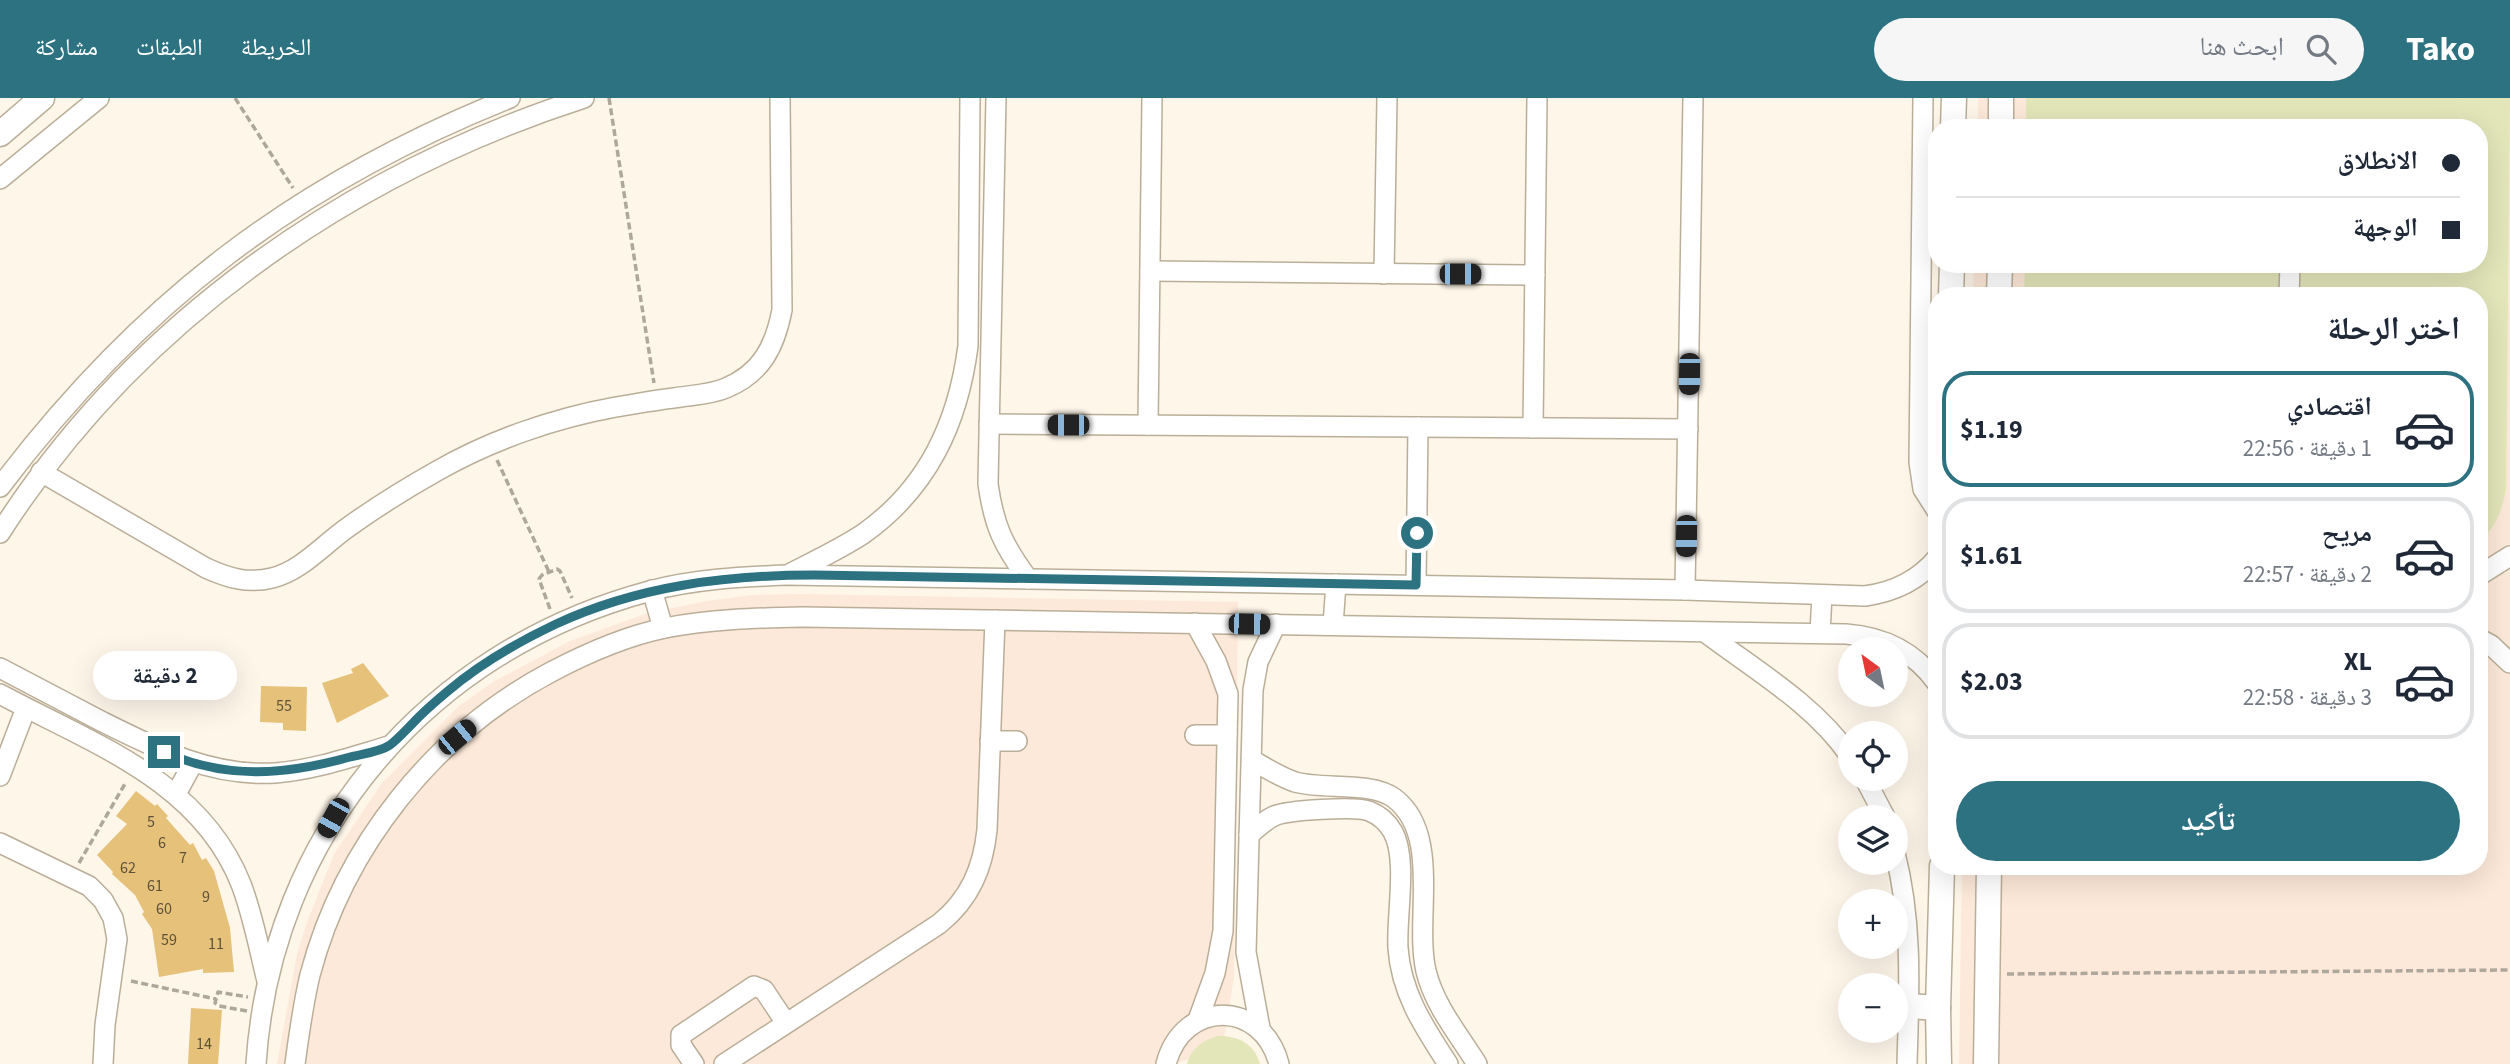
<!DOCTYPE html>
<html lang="ar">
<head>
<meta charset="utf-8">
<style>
  body { margin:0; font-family:"Source Sans 3","Noto Naskh Arabic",sans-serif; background:#f6f6f7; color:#1f2937; direction:rtl; height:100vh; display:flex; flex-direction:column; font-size:26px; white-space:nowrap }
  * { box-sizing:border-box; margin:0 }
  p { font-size:23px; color:#747a83 }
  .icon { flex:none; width:38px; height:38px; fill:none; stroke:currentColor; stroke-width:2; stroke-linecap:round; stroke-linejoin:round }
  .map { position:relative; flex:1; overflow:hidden; direction:ltr }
  .sheet { position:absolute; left:1928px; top:189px; width:560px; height:588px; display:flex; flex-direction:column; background:#fff; border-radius:28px; box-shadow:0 7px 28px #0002; direction:rtl }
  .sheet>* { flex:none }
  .hud { position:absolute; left:1928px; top:21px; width:560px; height:154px; border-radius:28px; box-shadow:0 7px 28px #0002; direction:rtl; display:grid; align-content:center; height:154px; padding:0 28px; background:#fff }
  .needle { width:46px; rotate:327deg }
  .buttons { position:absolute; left:1838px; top:539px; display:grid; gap:14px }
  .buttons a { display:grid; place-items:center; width:70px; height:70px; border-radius:50%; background:#fff; box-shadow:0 7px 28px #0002; font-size:35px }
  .end { position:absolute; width:32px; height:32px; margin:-16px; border:9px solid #2d7281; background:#fff; box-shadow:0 0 0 4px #fff }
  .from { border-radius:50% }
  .bubble { position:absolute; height:49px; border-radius:24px; background:#fff; box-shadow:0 7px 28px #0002; font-size:23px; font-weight:700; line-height:49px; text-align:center; direction:rtl }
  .car { position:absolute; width:21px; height:42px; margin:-21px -10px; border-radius:9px; box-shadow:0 0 5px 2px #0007; background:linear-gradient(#222 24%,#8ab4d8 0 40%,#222 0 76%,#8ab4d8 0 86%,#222 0) }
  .hud b { display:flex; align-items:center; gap:24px; height:66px; font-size:26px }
  .hud b+b { border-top:2px solid #e0e1e3 }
  .hud i { width:18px; height:18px; background:#1f2937 }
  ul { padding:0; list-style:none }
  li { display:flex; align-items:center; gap:21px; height:116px; margin:0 14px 10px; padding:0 14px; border:4px solid #e0e1e3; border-radius:28px }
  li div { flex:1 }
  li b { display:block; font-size:26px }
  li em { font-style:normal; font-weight:700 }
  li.selected { border-color:#2d7281 }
  li>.icon { width:63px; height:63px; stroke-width:1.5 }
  h2 { padding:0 28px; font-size:32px; line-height:84px }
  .button { display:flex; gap:14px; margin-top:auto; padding:14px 28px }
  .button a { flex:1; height:80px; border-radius:42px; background:#2d7281; color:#fff; font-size:28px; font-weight:700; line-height:80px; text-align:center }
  header { display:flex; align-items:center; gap:42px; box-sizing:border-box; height:98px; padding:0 35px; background:#2d7281; color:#fff }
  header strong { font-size:33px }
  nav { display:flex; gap:38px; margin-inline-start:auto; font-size:24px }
  .search { width:490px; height:63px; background:#f6f6f7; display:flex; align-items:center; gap:18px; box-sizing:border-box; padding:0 24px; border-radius:38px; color:#747a83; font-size:26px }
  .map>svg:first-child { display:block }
  .commercial { fill:#fde9d9 }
  .green { fill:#e3e6b9 }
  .building { fill:#e5c17a }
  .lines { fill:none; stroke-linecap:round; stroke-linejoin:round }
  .minor-casing { stroke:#baae98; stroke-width:22 }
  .major-casing { stroke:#baae98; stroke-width:27 }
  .path { stroke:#aea89c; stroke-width:3.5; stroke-dasharray:7 3.5; stroke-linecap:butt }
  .minor { stroke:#fff; stroke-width:19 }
  .major { stroke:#fff; stroke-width:24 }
  .route { stroke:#2d7281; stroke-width:9 }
  .labels { text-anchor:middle; stroke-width:7; stroke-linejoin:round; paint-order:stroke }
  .number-label { font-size:16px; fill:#5e5139 }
</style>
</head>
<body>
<header>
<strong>Tako</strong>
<div class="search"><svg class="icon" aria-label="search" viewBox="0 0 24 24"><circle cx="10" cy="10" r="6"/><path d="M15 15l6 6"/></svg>ابحث هنا</div>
<nav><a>الخريطة</a><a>الطبقات</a><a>مشاركة</a></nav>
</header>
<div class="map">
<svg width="2510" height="966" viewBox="0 0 2510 966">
  <rect width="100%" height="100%" fill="#fef6e9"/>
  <!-- commercial -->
  <g class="commercial">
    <path d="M 1978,0 L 2510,0 L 2510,966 L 1959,966 L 1962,768 L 2480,768 L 2480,198 L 1973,198 L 1974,166 L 2480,166 L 2480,30 L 1978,30 Z"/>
    <path d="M 800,496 L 1238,504 L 1234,879 L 1221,960 L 1192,960 L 1174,966 L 277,966 L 297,856 L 306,827 L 334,756 L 382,685 L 459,608 L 493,584 L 570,543 L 648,515 L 707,503 L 752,497 Z"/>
  </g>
  <!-- green -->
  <g class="green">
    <path d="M 2026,0 L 2510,0 L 2506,391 C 2502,414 2496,428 2480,444 L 2480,198 L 2024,198 L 2025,166 L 2480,166 L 2480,30 L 2026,30 Z"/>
    <path d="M 1218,938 C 1238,938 1254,945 1260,966 L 1187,966 C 1191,950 1203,942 1218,938 Z"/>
  </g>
  <!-- building -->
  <g class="building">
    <path d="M 363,565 L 389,598 L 337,625 L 322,585 L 353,575 L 351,571 Z"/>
    <path d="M 261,588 L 307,589 L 306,633 L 283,632 L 283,625 L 260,624 Z"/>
    <path d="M 136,693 L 155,708 L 157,706 L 168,718 L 166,720 L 190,747 L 193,745 L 202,762 L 206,760 L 214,773 L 230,830 L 234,874 L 203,875 L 203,871 L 159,879 L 152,831 L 142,816 L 144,814 L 135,797 L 112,776 L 113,774 L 97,757 L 127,726 L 116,718 Z"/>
    <path d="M 191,910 L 222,912 L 218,966 L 188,966 Z"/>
  </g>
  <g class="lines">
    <defs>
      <g id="minor">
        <path d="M 996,0 L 988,386 C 994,428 1003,447 1028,481"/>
        <path d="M 1923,0 L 1919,364 L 1923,391 L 1937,413"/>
        <path d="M 0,81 L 99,0"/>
        <path d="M 1150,173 L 1535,177"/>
        <path d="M 1384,176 L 1387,0"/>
        <path d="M 2289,198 L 2290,166"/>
        <path d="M 989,326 L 1688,331"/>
        <path d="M 1148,327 L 1152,0"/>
        <path d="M 1533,330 L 1537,0"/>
        <path d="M 41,374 L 206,470 C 228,480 248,486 272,480 C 301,473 323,447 347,430 C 376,409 405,391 437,373 C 491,342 555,320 616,309 C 635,306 655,302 674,300 C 691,297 710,297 726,290 C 762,275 775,248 782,212 L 780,0"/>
        <path d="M 0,389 C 140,204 295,86 510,0"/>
        <path d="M 0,435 C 134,225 348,76 584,0"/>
        <path d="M 791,475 C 815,463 840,451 863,436 C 928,390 958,325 968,248 L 970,0"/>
        <path d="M 2480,477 L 2510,458"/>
        <path d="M 1416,487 L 1418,329"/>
        <path d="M 652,492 L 663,530"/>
        <path d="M 1685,492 L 1693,0"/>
        <path d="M 1195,525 L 1216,563 L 1228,596 L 1223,833 L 1215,875 L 1198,922"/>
        <path d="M 1333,527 L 1336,486"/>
        <path d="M 1706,535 C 1755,572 1814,606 1850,658"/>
        <path d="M 1820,535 L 1822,497"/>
        <path d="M 2480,541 L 2491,547 L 2510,565"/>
        <path d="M 0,570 C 33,587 66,605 99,622 C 155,650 210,679 275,675 C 314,672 351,659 389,648"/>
        <path d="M 0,596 C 91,645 200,682 241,786 C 253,817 259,851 267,883"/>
        <path d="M 1195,637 L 1227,637"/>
        <path d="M 990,643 L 1017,643"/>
        <path d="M 1252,662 C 1266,670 1280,679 1295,684 C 1323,692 1371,683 1394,700 C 1442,736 1414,821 1426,873 C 1434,907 1459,937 1477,966"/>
        <path d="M 0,678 L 26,610"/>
        <path d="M 1865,681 L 1885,719"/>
        <path d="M 176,696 L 193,665"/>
        <path d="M 1249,737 C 1257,730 1265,722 1274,718 C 1287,712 1356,708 1369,713 C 1379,717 1388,725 1393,734 C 1408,761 1396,819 1398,850 C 1401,895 1424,929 1448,966"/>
        <path d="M 0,745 L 89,788 L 103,802 L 113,820 L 117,841 L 105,927 L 103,966"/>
        <path d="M 1895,755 C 1913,825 1909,895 1907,966"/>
        <path d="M 1260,930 L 1246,854 L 1253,592 L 1258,564 L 1276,526"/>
        <path d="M 256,966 C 271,735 428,552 650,493 C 694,481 741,479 787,477 L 1685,492 L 1865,498 C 1894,494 1918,483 1937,460"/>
        <path d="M 295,966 C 299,936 303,906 310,877 C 344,748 434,636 551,574 C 587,555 626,538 665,530 C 710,521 757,520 803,519 L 1846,536 C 1884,539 1914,553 1937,585"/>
        <path d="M 694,966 L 681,947 L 681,937 L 754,888 L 764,892 L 786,925"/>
        <path d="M 724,966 L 939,826 C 970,801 983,770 987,732 L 995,522"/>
        <path d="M 1166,966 C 1183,901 1262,901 1279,966"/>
      </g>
      <g id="major">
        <path d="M 1953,30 L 1954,0"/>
        <path d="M 2001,30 L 2001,0"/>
        <path d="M 0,36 L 42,0"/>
        <path d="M 1951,198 L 1952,166"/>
        <path d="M 1999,198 L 2000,166"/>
        <path d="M 1909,908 L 1938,910"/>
        <path d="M 1939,966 L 1938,910 L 1942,768"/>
        <path d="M 1986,966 L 1989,768"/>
      </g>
    </defs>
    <!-- minor casing -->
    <use href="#minor" class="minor-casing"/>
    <!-- major casing -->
    <use href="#major" class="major-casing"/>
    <!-- path -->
    <g class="path">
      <path d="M 235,0 L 293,90"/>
      <path d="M 609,0 L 654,285"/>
      <path d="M 497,362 L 549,474"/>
      <path d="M 550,511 L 539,481 L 542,477 L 557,471 L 560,473 L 572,500"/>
      <path d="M 79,765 L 126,684"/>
      <path d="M 2007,876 L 2510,872"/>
      <path d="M 131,883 L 216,901"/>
      <path d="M 247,913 L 219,908 L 215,905 L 218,894 L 248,899"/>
    </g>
    <!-- minor -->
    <use href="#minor" class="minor"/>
    <!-- major -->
    <use href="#major" class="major"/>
  </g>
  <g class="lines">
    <!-- route -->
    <path class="route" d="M 164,654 C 227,682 285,677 350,659 C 362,656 380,654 390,647 C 398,641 406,632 413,625 C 424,613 436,603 448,593 C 480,566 518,544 556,526 C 638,488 726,477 815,477 L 1416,487 L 1417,435"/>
  </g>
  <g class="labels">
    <!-- number labels -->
    <g class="number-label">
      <text x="284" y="613">55</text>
      <text x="151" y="729">5</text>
      <text x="162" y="750">6</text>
      <text x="183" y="765">7</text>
      <text x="128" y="775">62</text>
      <text x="155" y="793">61</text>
      <text x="206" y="804">9</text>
      <text x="164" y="816">60</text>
      <text x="169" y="847">59</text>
      <text x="216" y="851">11</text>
      <text x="204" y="951">14</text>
    </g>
  </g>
</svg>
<div class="buttons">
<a><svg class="needle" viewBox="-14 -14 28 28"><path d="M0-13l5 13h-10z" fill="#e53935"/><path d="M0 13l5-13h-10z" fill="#747a83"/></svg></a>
<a><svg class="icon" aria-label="locate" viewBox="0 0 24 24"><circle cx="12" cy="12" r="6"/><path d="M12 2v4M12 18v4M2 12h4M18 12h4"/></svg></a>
<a><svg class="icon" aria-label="layers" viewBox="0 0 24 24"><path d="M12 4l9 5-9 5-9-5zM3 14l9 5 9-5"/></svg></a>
<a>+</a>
<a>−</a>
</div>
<i class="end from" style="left:1417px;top:435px"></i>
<i class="end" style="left:164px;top:654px"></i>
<div class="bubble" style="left:93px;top:553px;width:144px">2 دقيقة</div>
<i class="car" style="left:1460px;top:176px;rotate:90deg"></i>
<i class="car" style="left:1689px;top:276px;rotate:181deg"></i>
<i class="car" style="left:1068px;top:327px;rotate:270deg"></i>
<i class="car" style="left:1686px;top:438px;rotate:181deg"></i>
<i class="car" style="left:1249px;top:526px;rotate:91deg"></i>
<i class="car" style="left:457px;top:639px;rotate:51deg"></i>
<i class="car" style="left:333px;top:720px;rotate:209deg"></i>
<div class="hud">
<b><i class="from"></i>الانطلاق</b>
<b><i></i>الوجهة</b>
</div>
<section class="sheet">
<h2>اختر الرحلة</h2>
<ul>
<li class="selected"><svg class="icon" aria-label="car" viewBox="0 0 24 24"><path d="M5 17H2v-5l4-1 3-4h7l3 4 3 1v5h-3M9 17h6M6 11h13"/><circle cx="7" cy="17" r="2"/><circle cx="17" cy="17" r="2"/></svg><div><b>اقتصادي</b><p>1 دقيقة · 22:56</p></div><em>$1.19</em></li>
<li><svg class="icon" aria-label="car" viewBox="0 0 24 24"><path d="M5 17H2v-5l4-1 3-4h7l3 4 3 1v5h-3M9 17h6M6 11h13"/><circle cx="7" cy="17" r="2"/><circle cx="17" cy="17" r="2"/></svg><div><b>مريح</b><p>2 دقيقة · 22:57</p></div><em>$1.61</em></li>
<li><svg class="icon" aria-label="car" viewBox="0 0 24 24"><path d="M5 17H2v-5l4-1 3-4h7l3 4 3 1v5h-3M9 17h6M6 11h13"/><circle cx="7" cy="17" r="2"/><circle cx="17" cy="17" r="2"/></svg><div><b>XL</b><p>3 دقيقة · 22:58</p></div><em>$2.03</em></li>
</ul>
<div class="button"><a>تأكيد</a></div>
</section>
</div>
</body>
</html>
